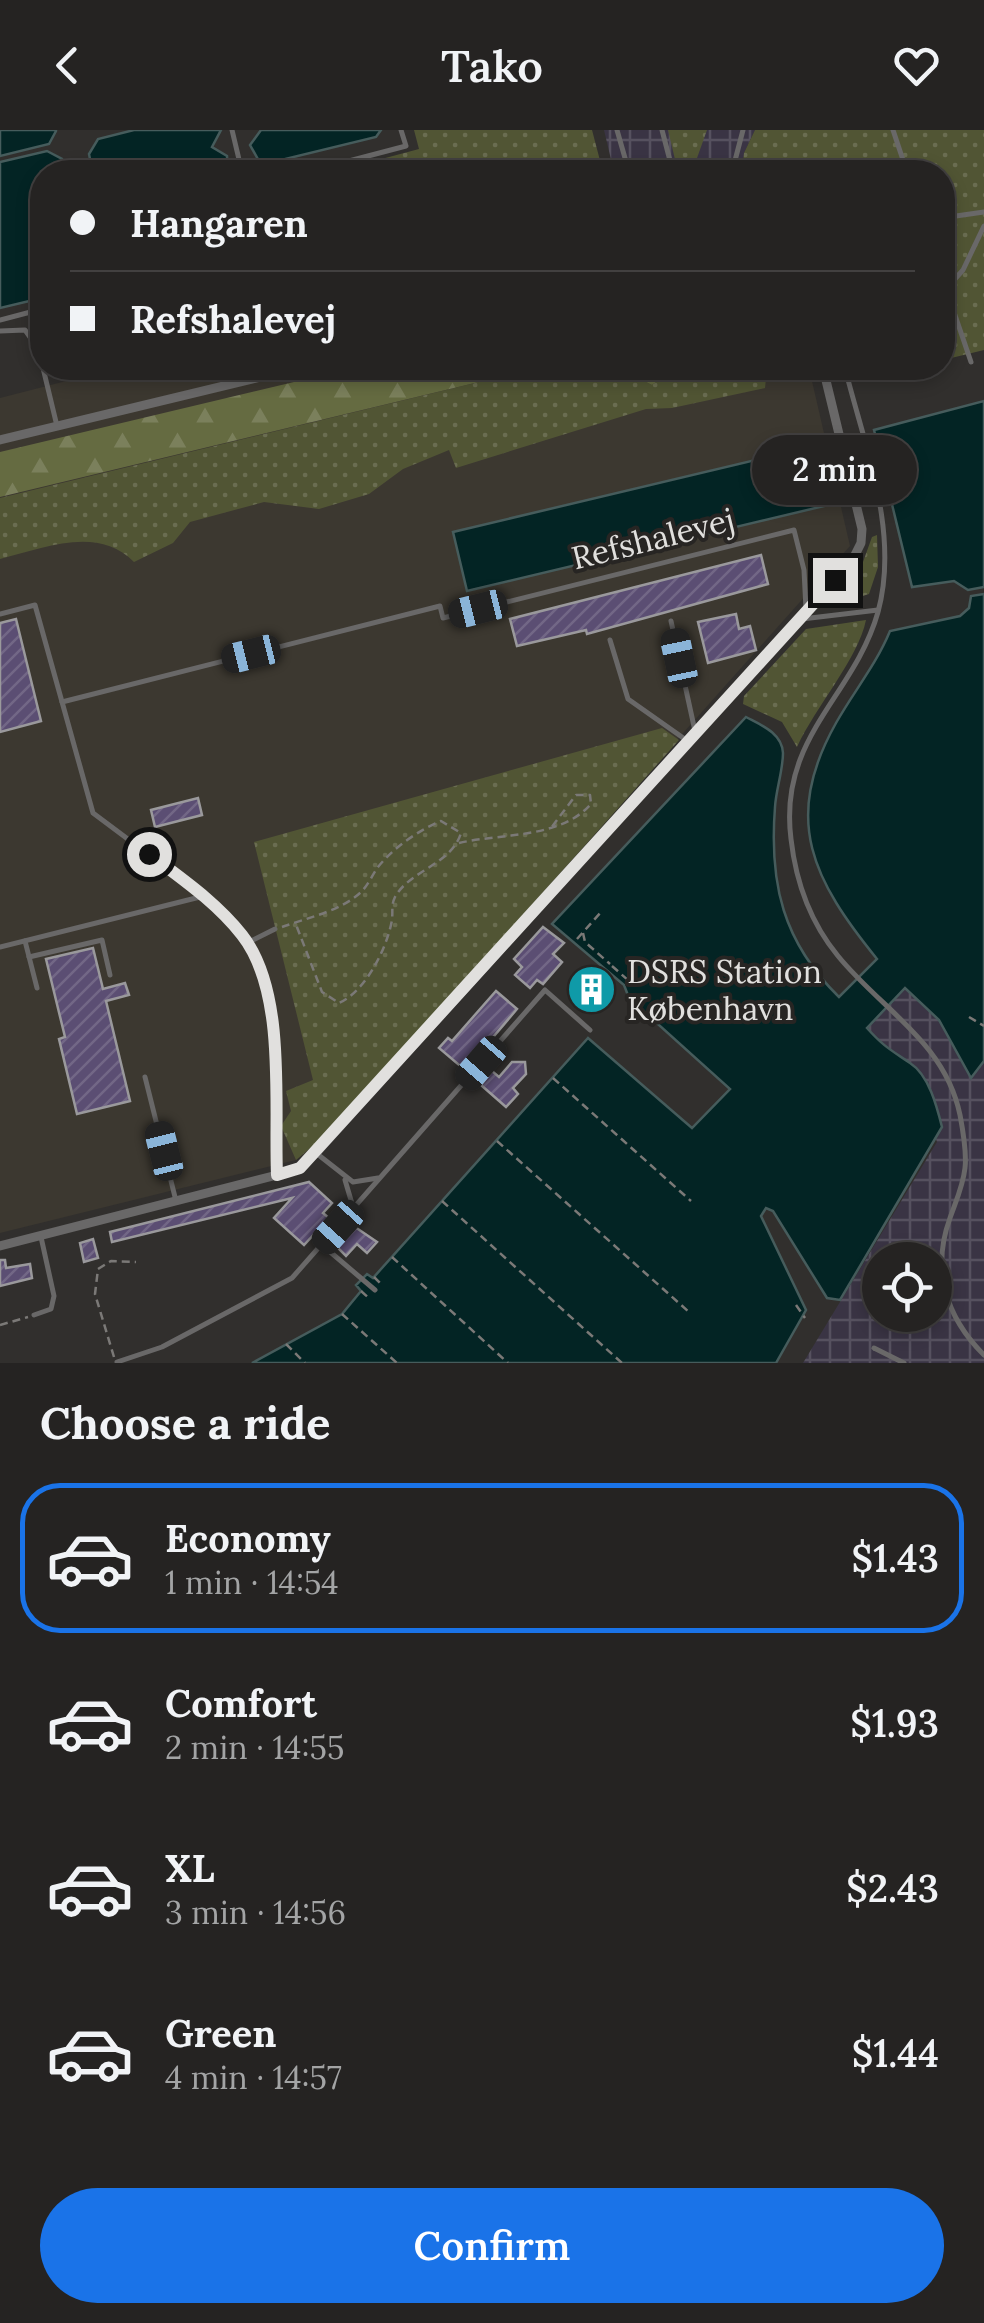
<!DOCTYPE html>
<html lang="en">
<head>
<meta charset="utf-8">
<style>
  body { margin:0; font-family:Lora,serif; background:#2d2b2a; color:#f1f3f6; height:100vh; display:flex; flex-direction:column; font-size:38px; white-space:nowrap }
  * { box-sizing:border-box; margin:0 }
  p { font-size:32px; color:#a3a4a5 }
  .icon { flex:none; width:55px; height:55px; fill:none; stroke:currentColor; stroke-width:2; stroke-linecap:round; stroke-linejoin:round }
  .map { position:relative; height:1233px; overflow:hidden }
  .sheet { display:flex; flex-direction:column; background:#252322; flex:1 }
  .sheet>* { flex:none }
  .guide { position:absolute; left:30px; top:30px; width:925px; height:220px; border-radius:40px; box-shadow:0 5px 15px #0003,0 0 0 2px #424040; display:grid; align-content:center; height:220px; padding:0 40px; background:#252322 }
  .controls { position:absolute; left:862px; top:1112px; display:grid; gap:20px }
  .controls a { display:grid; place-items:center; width:90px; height:90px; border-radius:50%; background:#252322; box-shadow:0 5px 15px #0003,0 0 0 2px #424040; font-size:50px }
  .end { position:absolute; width:45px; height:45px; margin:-22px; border:12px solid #e1e0de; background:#111; box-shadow:0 0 0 5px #111 }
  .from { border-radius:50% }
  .bubble { position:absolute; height:70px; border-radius:35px; background:#252322; box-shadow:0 5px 15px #0003,0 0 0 2px #424040; font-size:32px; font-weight:600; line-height:70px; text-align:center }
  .car { position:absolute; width:30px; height:60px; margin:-30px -15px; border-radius:12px; box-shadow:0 0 8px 2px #0007; background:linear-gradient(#222 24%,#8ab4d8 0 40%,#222 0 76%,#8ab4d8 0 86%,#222 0) }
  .guide b { display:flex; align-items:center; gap:35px; height:95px; font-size:38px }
  .guide b+b { border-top:2px solid #424040 }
  .guide i { width:25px; height:25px; background:#f1f3f6 }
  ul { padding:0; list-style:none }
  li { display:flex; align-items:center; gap:30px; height:150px; margin:0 20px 15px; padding:0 20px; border:5px solid transparent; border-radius:40px }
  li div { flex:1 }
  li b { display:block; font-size:38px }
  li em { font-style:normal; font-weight:600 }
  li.active { border-color:#1a73e8 }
  li>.icon { width:90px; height:90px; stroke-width:1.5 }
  h2 { padding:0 40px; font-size:45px; line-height:120px }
  .cta { display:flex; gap:20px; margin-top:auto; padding:20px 40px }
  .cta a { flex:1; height:115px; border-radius:60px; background:#1a73e8; color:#fff; font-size:40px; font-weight:600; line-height:115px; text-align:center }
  header { display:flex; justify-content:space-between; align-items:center; height:130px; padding:0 40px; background:#252322; font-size:45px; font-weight:600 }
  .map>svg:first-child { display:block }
  .built { fill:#3c3830 }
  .industrial { fill:url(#industrial-grid); fill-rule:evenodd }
  .grass { fill:url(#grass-dots) }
  .forest { fill:url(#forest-firs) }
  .water { fill:#032424; stroke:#465c5c; stroke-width:2.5 }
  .building { fill:url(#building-hatch); stroke:#9a999c; stroke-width:2.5 }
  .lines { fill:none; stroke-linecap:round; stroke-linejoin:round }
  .path { stroke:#7b7977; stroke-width:2.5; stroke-dasharray:8 5; stroke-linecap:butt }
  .lane { stroke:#696868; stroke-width:5 }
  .street { stroke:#696868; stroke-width:9 }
  .route { stroke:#e1e0de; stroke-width:12 }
  .labels { text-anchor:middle; stroke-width:8; stroke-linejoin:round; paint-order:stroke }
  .street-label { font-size:32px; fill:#e1e0de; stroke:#272523 }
  .poi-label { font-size:32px; fill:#e1e0de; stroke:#272523; text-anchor:start }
</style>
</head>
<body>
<header><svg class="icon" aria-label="back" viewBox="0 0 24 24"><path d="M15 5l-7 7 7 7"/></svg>Tako<svg class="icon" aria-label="heart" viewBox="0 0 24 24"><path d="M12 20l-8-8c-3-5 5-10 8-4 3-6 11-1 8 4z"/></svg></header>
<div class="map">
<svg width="984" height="1233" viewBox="0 0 984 1233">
  <defs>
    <pattern id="industrial-grid" width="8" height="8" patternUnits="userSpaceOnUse" patternTransform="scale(2.5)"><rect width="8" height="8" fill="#3a3444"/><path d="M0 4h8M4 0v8" fill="none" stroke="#56515f"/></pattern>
    <pattern id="grass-dots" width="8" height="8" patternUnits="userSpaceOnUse" patternTransform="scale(2.5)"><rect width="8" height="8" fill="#515534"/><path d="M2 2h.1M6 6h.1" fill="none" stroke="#6a6d51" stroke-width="1.8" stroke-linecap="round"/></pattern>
    <pattern id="forest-firs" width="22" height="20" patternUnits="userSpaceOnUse" patternTransform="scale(2.5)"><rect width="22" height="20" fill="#656b41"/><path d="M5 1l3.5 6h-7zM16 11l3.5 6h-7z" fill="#7b805c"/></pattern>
    <pattern id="building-hatch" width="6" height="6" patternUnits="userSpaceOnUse" patternTransform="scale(2.5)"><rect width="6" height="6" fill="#5b4e73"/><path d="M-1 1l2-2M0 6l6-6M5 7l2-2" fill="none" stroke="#726786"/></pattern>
  </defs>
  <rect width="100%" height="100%" fill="#312f2d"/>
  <!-- built -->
  <path class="built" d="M 117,238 L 809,238 L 850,416 L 311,1020 L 296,1030 L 0,1103 L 0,268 Z"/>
  <!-- industrial -->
  <g class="industrial">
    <path d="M 604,0 L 755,0 L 744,23 L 742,42 L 614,42 Z"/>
    <path d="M 905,857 L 939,890 L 971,948 L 984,931 L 984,1233 L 803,1233 L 937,1012 L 911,933 L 894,926 L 867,898 ZM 880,1130 L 935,1130 L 935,1185 L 880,1185 Z"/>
  </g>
  <!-- grass -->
  <g class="grass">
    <path d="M 414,0 L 592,0 L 603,42 L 333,42 L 419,19 Z"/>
    <path d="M 668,0 L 707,0 L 692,42 L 678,42 Z"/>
    <path d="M 755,0 L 984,0 L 984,220 L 943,230 L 942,42 L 742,42 L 744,23 Z"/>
    <path d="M 537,238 L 619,238 L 652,255 L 675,238 L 767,238 L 765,258 L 672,278 L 646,279 L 456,338 L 449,320 L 403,339 L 369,364 L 319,379 L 264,372 L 190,392 L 173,413 L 134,432 C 98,395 44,418 0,429 L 0,368 Z"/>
    <path d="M 852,238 L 914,238 L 856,252 Z"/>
    <path d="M 877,405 L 878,437 L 869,464 L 824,478 L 863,432 L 872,407 Z"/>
    <path d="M 866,490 C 858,529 816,576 797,617 L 782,592 L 743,574 L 744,566 L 806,499 Z"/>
    <path d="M 662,598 L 679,610 L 328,1003 L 296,1030 L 281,996 L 291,981 L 286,961 L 313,950 L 254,712 Z"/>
  </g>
  <!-- forest -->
  <g class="forest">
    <path d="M 353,238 L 537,238 L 0,367 L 0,322 Z"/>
    <path d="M 619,238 L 675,238 L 652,255 Z"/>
  </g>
  <!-- water -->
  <g class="water">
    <path d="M 0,0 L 56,0 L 56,1 L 49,14 L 0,26 Z"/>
    <path d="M 134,0 L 221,0 L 212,17 L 227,26 L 228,42 L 107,42 L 91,34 L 89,24 L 98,9 Z"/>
    <path d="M 261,0 L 381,0 L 376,7 L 269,33 L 259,31 L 250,15 Z"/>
    <path d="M 47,21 L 62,29 L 66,40 L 42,42 L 42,168 L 0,178 L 0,32 Z"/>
    <path d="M 984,271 L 984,457 L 968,460 L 954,451 L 912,457 L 874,300 Z"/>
    <path d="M 831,312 L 845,371 L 467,461 L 453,402 Z"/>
    <path d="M 984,464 L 984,931 L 971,948 L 939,890 L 905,858 L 867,898 C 884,917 891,920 910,933 C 929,945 937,977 942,997 L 840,1170 L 827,1168 L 773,1081 L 766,1078 L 761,1086 L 806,1180 L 776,1233 L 252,1233 L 342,1184 L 361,1161 L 356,1155 L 367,1144 L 373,1148 L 588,908 L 692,998 L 730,959 L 629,868 L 624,855 L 552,794 L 746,587 C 761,595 782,603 783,623 C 783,640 776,660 775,677 C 769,754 783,812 839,867 L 877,829 C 814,751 781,691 836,593 C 854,561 876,535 890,501 L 960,486 L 969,478 L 971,466 Z"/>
  </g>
  <!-- building -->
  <g class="building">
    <path d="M 761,425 L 768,454 L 587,504 L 586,500 L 517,516 L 510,489 Z"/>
    <path d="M 736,484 L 739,499 L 750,496 L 756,520 L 708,533 L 698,492 Z"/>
    <path d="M 16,489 L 41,591 L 0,602 L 0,493 Z"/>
    <path d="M 198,668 L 202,685 L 155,697 L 151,680 Z"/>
    <path d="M 543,797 L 564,813 L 553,824 L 562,832 L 543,854 L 537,850 L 530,858 L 515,845 L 522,837 L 514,829 Z"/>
    <path d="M 93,818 L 103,859 L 125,853 L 129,865 L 106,871 L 130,971 L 77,984 L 59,909 L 65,907 L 46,829 Z"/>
    <path d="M 591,844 L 608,861 L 594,876 L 577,859 Z"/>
    <path d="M 496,861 L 517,879 L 465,940 L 439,918 L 448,908 L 452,911 Z"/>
    <path d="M 512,932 L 525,932 L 526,944 L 513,958 L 518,964 L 506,977 L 481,955 L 492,941 L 499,947 Z"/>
    <path d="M 309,1052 L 332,1073 L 323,1083 L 329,1088 L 304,1115 L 274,1088 L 292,1068 L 112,1112 L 110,1102 Z"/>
    <path d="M 355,1097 L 377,1112 L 367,1123 L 357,1114 L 346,1126 L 334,1114 L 346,1100 L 349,1103 Z"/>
    <path d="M 93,1109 L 98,1128 L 84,1132 L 80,1113 Z"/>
    <path d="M 0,1130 L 5,1130 L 6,1138 L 30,1134 L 32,1148 L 0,1156 Z"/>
  </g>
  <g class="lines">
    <!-- path -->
    <g class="path">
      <path d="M 459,713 C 502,703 560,709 591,674 L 590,665 L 576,665 L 551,698"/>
      <path d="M 282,797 C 307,788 340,781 360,763 C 368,756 372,745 378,737 C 393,718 419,700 441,691 L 461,703 C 451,735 410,740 395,767 C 391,775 393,781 392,790 C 387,818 366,861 339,873 L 322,862 L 295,792"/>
      <path d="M 583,803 L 585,812 L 610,834"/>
      <path d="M 577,809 L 601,782"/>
      <path d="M 612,836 L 629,851"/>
      <path d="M 969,887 L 984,896"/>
      <path d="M 553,948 L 691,1071"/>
      <path d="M 497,1011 L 689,1182"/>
      <path d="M 442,1071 L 622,1233"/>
      <path d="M 392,1127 L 508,1233"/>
      <path d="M 374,1147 L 383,1156"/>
      <path d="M 361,1161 L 370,1169"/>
      <path d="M 796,1175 L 805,1188"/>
      <path d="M 342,1184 L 397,1233"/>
      <path d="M 0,1195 L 28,1187"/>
      <path d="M 286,1214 L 305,1233"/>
      <path d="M 114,1227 L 95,1164 L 98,1139 L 111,1131 L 136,1132"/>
    </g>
    <!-- lane -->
    <g class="lane">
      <path d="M 232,0 L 242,42"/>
      <path d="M 617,0 L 629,42"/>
      <path d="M 662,0 L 673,42"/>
      <path d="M 893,0 L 907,42"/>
      <path d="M 307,42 L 406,16 L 401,0"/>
      <path d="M 732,42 L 743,0"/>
      <path d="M 942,88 L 984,82"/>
      <path d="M 942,147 L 971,232"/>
      <path d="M 946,159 L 963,140 L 984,96"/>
      <path d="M 0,190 L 42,179"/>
      <path d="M 0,201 L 25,200 L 37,217 L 42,237"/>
      <path d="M 43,238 L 57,296"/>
      <path d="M 845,238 C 864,315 900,402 878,482 C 854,567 778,607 791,709 C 796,753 810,792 838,826 C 882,880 945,912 960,985 C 963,1001 967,1022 965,1038 C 963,1056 956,1071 950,1088 C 931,1140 946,1187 984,1225"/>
      <path d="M 0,484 L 35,475 L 93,683 L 204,766 L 243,806 L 262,838 L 271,880 L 277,1045"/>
      <path d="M 802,489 L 878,480"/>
      <path d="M 671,491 L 695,601"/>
      <path d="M 610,510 L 628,569 L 689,612"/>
      <path d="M 62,572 L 440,476 L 443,488 L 794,400 L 804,440 L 806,479"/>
      <path d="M 25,811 L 37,858"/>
      <path d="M 247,813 L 275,799"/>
      <path d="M 0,817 L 204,766"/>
      <path d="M 29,827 L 102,810 L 110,845"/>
      <path d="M 145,947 L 176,1071"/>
      <path d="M 316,1023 L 353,1052 L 378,1048"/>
      <path d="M 345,1050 L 353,1077"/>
      <path d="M 322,1115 L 375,1160"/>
      <path d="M 34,1185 L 51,1179 L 54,1166 L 41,1107"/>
      <path d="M 874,1218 L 904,1233"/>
      <path d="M 117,1232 L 162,1217 L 292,1148 L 545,860 L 590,900"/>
    </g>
    <!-- street -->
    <g class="street">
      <path d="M 0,310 L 298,238"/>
      <path d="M 0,1116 L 277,1045 L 299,1038 L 316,1023 L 852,431 L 861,413 L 862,399 L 823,238"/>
    </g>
  </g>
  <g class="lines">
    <!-- route -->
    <path class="route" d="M 149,724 C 182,749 216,772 242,805 C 287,862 274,975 277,1045 L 300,1038 L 835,450"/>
  </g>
  <!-- icons -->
  <defs>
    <symbol id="building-disc" viewBox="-11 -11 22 22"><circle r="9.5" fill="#0f9aa8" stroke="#272523"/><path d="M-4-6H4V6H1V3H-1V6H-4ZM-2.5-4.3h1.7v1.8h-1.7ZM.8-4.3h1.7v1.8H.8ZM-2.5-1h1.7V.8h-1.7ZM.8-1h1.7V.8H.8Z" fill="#fff"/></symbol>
  </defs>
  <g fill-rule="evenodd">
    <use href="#building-disc" x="564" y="832" width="55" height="55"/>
  </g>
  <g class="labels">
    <!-- street labels -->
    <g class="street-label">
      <text transform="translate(653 409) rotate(-14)" y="11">Refshalevej</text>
    </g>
    <!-- poi labels -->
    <g class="poi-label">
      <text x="627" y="853">DSRS Station<tspan x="627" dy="37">København</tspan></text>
    </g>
  </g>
</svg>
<div class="controls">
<a><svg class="icon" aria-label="locate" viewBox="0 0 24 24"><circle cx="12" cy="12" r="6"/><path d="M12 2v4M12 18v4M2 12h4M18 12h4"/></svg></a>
</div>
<i class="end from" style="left:149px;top:724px"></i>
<i class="end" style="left:835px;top:450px"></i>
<div class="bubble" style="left:752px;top:305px;width:165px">2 min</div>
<i class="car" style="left:478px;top:479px;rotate:256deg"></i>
<i class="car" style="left:251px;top:524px;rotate:256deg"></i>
<i class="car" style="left:679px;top:528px;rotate:348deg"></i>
<i class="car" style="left:481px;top:933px;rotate:221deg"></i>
<i class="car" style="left:164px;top:1021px;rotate:346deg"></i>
<i class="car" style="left:338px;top:1097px;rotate:222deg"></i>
<div class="guide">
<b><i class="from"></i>Hangaren</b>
<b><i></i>Refshalevej</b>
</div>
</div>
<section class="sheet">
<h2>Choose a ride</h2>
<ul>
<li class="active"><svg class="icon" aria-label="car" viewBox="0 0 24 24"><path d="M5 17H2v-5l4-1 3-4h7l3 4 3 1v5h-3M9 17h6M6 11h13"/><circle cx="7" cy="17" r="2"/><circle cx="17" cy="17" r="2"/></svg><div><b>Economy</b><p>1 min · 14:54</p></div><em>$1.43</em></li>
<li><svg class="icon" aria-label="car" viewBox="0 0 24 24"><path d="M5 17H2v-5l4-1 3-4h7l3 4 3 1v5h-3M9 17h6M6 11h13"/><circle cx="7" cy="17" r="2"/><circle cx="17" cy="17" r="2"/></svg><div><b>Comfort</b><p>2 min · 14:55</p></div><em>$1.93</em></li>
<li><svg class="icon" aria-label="car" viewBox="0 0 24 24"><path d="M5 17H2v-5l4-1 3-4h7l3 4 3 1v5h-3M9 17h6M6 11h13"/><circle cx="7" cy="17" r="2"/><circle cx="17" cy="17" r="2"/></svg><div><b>XL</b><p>3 min · 14:56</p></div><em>$2.43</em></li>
<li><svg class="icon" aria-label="car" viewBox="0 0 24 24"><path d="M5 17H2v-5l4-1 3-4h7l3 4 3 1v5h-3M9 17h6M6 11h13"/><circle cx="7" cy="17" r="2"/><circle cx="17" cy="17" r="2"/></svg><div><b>Green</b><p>4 min · 14:57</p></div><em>$1.44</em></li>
</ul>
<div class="cta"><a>Confirm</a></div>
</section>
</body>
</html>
